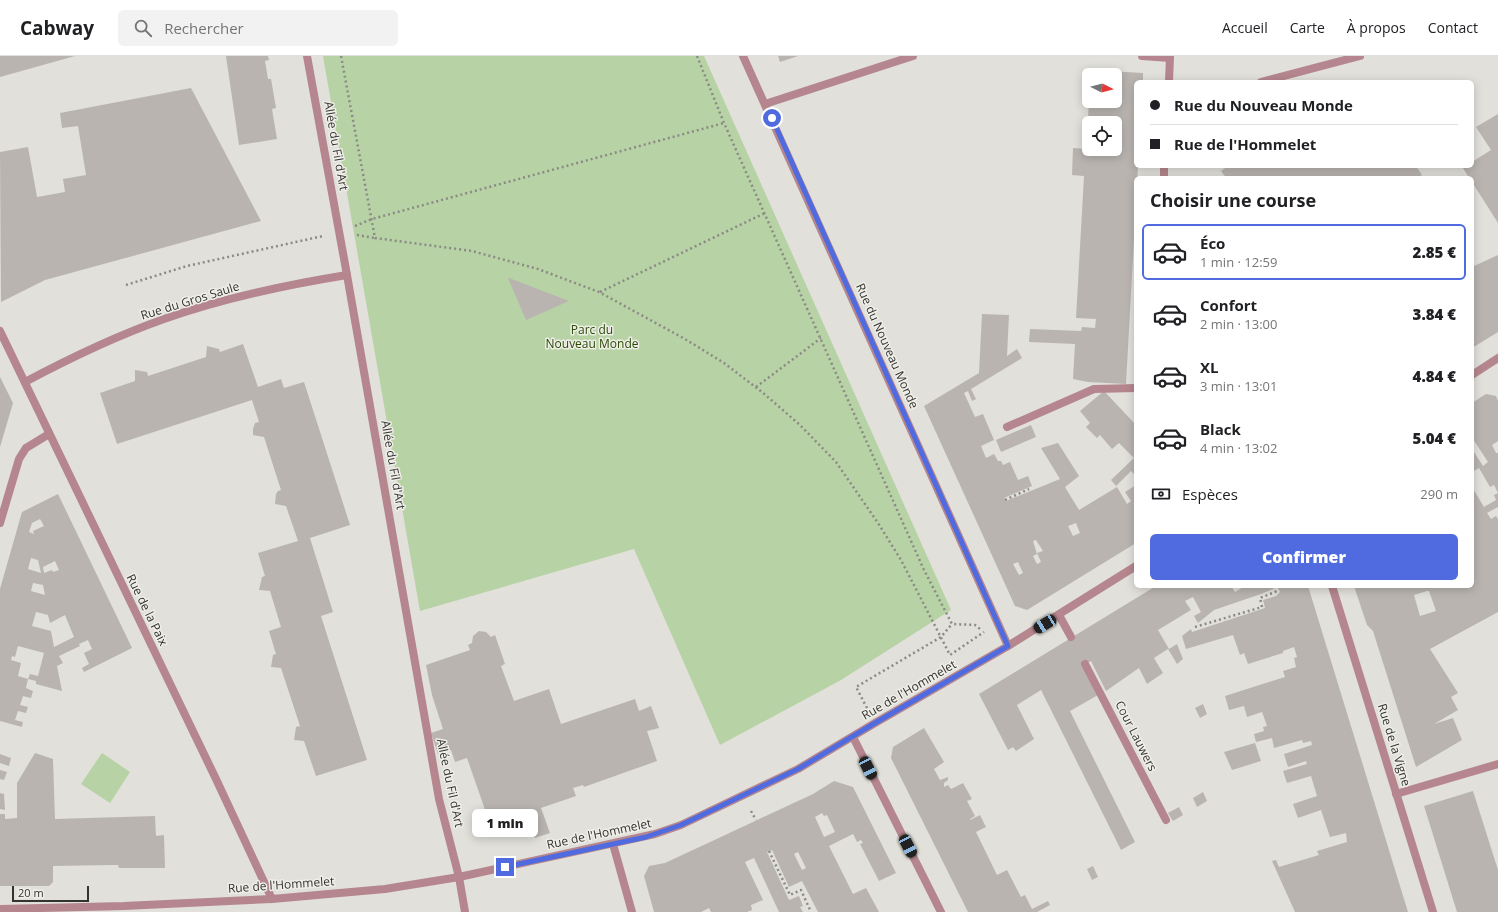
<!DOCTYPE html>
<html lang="fr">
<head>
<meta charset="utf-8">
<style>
  body { margin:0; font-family:"Open Sans",sans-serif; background:#f2f2f2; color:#202124; height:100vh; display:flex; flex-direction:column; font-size:15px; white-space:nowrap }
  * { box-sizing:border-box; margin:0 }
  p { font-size:13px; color:#757577 }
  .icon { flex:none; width:22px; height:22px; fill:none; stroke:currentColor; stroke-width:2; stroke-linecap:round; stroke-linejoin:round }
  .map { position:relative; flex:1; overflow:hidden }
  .panel { position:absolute; left:1134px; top:120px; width:340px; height:412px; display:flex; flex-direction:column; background:#fff; border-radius:6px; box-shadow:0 2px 10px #0003 }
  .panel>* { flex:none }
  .banner { position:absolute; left:1134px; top:24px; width:340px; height:88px; border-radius:6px; box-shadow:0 2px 10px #0003; display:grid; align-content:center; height:88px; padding:0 16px; background:#fff }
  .needle { width:26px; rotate:96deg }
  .controls { position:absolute; left:1082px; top:12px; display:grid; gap:8px }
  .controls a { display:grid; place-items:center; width:40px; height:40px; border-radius:6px; background:#fff; box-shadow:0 2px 10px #0003; font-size:20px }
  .scale { position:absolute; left:12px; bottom:10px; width:77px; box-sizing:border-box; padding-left:4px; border:2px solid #333330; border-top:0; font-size:11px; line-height:14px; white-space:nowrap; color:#333330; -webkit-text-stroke:3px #efeee8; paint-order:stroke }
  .end { position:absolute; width:18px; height:18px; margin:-9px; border:5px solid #506adf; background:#fff; box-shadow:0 0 0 2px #fff }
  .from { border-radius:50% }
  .bubble { position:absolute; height:28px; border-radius:6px; background:#fff; box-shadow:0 2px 10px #0003; font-size:13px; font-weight:800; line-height:28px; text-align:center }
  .car { position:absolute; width:12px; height:24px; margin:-12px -6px; border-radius:5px; box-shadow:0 0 3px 1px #0007; background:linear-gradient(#222 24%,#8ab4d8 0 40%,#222 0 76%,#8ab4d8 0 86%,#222 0) }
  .banner b { display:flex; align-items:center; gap:14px; height:38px; font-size:15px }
  .banner b+b { border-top:1px solid #e0e0e0 }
  .banner i { width:10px; height:10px; background:#202124 }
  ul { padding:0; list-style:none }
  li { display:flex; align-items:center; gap:12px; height:56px; margin:0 8px 6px; padding:0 8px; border:2px solid transparent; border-radius:6px }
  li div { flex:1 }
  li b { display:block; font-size:15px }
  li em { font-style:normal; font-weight:800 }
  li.active { border-color:#506adf }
  li>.icon { width:36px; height:36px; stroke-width:1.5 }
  h2 { padding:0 16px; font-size:18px; line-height:48px }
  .pay { display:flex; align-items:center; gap:10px; height:44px; padding:0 16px; font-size:15px }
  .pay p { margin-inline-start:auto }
  .primary-button { display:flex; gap:8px; margin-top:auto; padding:8px 16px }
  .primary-button a { flex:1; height:46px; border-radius:6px; background:#506adf; color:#fff; font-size:16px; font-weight:800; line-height:46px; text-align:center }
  header { display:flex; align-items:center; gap:24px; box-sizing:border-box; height:56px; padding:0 20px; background:#fff; border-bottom:1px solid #e0e0e0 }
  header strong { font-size:19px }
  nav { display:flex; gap:22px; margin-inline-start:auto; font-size:14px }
  .search { width:280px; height:36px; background:#f2f2f2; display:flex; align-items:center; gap:10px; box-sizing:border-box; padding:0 14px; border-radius:6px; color:#757577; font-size:15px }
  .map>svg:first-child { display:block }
  .green { fill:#b7d2a4 }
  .building { fill:#b9b4b0; fill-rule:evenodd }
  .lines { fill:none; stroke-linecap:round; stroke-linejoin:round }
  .path { stroke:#8b8a86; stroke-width:2.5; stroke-dasharray:2 3; stroke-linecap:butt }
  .service { stroke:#b5868d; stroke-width:8 }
  .minor { stroke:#b5868d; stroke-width:8 }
  .route { stroke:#506adf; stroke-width:5 }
  .labels { text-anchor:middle; stroke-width:3; stroke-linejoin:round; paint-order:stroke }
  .street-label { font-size:12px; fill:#333330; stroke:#efeee8 }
  .park-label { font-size:12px; fill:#294a04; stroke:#efeee8 }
</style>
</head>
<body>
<header>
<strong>Cabway</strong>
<div class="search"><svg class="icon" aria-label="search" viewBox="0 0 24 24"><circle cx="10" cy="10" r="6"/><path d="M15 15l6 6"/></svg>Rechercher</div>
<nav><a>Accueil</a><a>Carte</a><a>À propos</a><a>Contact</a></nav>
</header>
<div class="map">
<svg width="1498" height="856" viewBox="0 0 1498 856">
  <rect width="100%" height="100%" fill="#e1e0da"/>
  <!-- green -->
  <g class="green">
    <path d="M 323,0 L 704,0 L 951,554 L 841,624 L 720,689 L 634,493 L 420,555 Z"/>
    <path d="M 102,697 L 130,716 L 110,747 L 81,728 Z"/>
  </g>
  <!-- building -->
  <g class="building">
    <path d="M 0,0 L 75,0 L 0,21 Z"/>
    <path d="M 226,0 L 268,0 L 269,4 L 265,5 L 268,23 L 271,23 L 276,52 L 272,53 L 277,83 L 239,89 Z"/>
    <path d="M 778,0 L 798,0 L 780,6 Z"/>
    <path d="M 1091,14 L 1143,17 L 1143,26 L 1136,26 L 1136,110 L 1138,110 L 1126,328 L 1088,326 L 1073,323 L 1075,288 L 1029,286 L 1030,273 L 1081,275 L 1082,271 L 1095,272 L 1096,263 L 1076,262 L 1084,120 L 1072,119 L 1073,92 L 1086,93 L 1089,45 L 1115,45 L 1115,19 L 1090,19 ZM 1089,67 L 1115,67 L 1115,93 L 1089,93 Z"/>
    <path d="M 191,32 L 261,165 L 45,224 L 1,246 L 0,96 L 28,91 L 37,141 L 65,136 L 63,123 L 86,119 L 78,70 L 62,72 L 60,57 Z"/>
    <path d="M 1498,58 L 1498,167 L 1472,126 L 1472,122 L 1469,122 L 1463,112 L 1466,110 L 1472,110 L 1472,106 L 1491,94 L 1476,71 Z"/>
    <path d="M 1228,110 L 1416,110 L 1422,119 L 1417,122 L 1226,122 L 1221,115 Z"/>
    <path d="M 1498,199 L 1498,276 L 1472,292 L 1472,211 Z"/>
    <path d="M 508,222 L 509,222 L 569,245 L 526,264 Z"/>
    <path d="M 982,258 L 1009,259 L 1007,300 L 1017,293 L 1022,302 L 971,333 L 976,343 L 972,345 L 968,335 L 964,337 L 975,361 L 983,358 L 994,384 L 981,390 L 986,402 L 994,398 L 998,405 L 1001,405 L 1003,409 L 1010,406 L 1018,424 L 1028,420 L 1032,430 L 1004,442 L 1006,445 L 1060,423 L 1041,392 L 1058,387 L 1079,420 L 1065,431 L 1079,454 L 1117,431 L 1127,448 L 1131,445 L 1125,436 L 1136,429 L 1136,487 L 1027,554 L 1015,550 L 924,350 L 979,317 ZM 1076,467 L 1080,477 L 1073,480 L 1068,470 ZM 1036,484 L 1043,495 L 1037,497 L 1041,506 L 1037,508 L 1033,500 L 1037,498 L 1033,485 ZM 1018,506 L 1023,517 L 1019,519 L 1013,508 Z"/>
    <path d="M 243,288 L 258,331 L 281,323 L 284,332 L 304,326 L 350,469 L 310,482 L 333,556 L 321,560 L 367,704 L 316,720 L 304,685 L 294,684 L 296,671 L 300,670 L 281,612 L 271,611 L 273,599 L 276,598 L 269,575 L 281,571 L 270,535 L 259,534 L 262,521 L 265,520 L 258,497 L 298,485 L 286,450 L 275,448 L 276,438 L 278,435 L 281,434 L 264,381 L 253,379 L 253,373 L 255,367 L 259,366 L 252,344 L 117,388 L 100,337 L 135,325 L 135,314 L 147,316 L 148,320 L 206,301 L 207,290 L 219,293 L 220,296 Z"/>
    <path d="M 0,321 L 13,347 L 0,391 Z"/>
    <path d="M 1104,335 L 1136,369 L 1136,420 L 1131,415 L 1116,430 L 1111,424 L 1134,402 L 1119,387 L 1112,393 L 1100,379 L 1097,382 L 1086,371 L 1090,367 L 1080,355 Z"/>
    <path d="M 1486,338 L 1496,340 L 1498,345 L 1498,385 L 1492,389 L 1496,397 L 1498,397 L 1498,451 L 1487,457 L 1491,463 L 1496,460 L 1498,463 L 1498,556 L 1430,593 L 1458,637 L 1451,641 L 1458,654 L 1434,668 L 1453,662 L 1462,684 L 1416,711 L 1373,575 L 1367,569 L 1354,530 L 1472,530 L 1472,431 L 1484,451 L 1496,444 L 1494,439 L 1498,437 L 1494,429 L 1490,431 L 1479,412 L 1472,416 L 1472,393 L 1483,410 L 1488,406 L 1473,383 L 1472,384 L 1472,347 ZM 1427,535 L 1429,535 L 1436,555 L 1420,560 L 1414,539 Z"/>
    <path d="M 1031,369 L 1036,381 L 1001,396 L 996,384 Z"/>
    <path d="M 58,438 L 132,592 L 84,616 L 82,612 L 89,608 L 84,597 L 92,593 L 88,584 L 79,588 L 80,590 L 59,600 L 63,607 L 57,610 L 62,635 L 36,628 L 36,625 L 28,623 L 30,618 L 38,620 L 44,597 L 18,590 L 15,601 L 12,600 L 11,604 L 21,607 L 18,620 L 28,623 L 26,632 L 33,635 L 31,642 L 23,640 L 20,649 L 28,651 L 26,657 L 18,655 L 15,664 L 23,666 L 22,671 L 0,665 L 0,533 L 22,456 ZM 40,463 L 44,470 L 33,475 L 34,478 L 29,476 L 32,467 ZM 31,502 L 38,504 L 41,517 L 28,513 ZM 55,505 L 59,514 L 53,516 L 52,514 L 44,517 L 43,511 ZM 33,527 L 43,529 L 45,539 L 31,535 ZM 36,556 L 48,559 L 50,567 L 65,559 L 74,581 L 54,591 L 51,575 L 32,570 Z"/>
    <path d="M 1156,530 L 1231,530 L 1235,536 L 1245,530 L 1276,530 L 1273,533 L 1261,538 L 1214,554 L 1198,567 L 1194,560 L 1201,556 L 1193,541 L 1185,545 L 1191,554 L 1158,574 L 1169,593 L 1177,588 L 1183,603 L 1177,608 L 1168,593 L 1154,602 L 1163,617 L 1147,628 L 1139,612 L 1106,635 L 1091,605 L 1083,610 L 1098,639 L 1070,655 L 1135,786 L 1121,794 L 1041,634 L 1017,649 L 1034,683 L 1016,695 L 1013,691 L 1008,694 L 979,638 Z"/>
    <path d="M 1278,530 L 1308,530 L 1408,856 L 1295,856 L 1272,805 L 1276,804 L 1279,811 L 1319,799 L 1317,795 L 1347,786 L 1346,777 L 1330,781 L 1321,754 L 1298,762 L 1293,748 L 1317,740 L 1311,720 L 1287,727 L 1283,715 L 1307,708 L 1306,705 L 1288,711 L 1284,698 L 1312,689 L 1311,685 L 1303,687 L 1302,684 L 1274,692 L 1272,682 L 1256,686 L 1254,678 L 1264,675 L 1263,671 L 1267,670 L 1262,656 L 1247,661 L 1244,650 L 1229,654 L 1225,640 L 1285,621 L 1283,615 L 1296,611 L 1294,602 L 1297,601 L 1294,591 L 1283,595 L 1283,597 L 1248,608 L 1244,597 L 1240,599 L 1233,579 L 1186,593 L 1182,580 L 1191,573 L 1192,576 L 1265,552 L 1263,544 L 1276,540 L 1280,536 Z"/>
    <path d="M 479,575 L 486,576 L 491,581 L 495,579 L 505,608 L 501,610 L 514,645 L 549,633 L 561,668 L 635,643 L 639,655 L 651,650 L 659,672 L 647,675 L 657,705 L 584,731 L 583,729 L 573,732 L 576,740 L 541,752 L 550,777 L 535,782 L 525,756 L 490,768 L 467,702 L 455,706 L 451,694 L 438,698 L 431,677 L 443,673 L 432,639 L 426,609 L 470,594 L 468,589 L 472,587 L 473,580 Z"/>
    <path d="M 1203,648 L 1207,658 L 1200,662 L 1195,652 Z"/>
    <path d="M 924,672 L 944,706 L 934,713 L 940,724 L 948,721 L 948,724 L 944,727 L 944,731 L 948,729 L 951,733 L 963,727 L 972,743 L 967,745 L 975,760 L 970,763 L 970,764 L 980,759 L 986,771 L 976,776 L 997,819 L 1007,814 L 1021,841 L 1025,839 L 1032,853 L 1048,845 L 1050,849 L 1037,856 L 968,856 L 891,702 L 893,691 Z"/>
    <path d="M 1255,687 L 1261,705 L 1232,714 L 1224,696 Z"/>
    <path d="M 35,697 L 53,703 L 55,763 L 155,760 L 156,780 L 164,779 L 165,812 L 119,812 L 118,809 L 111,809 L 53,810 L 53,826 L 49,830 L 0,830 L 0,758 L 5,758 L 5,763 L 17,762 L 17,727 Z"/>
    <path d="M 0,698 L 11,702 L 9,710 L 0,707 Z"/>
    <path d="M 0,714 L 7,716 L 4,724 L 0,723 Z"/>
    <path d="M 834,725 L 853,731 L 896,817 L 879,825 L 860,788 L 863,787 L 861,784 L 857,786 L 853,778 L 829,790 L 853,838 L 866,832 L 879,856 L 818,856 L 802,825 L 789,831 L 772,794 L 767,796 L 789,844 L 799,840 L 803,850 L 800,851 L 803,856 L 779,856 L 754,802 L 745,806 L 763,844 L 751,849 L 752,854 L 747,856 L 711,856 L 709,852 L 701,856 L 654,856 L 644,820 L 649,810 L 665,807 L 753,766 L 813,738 ZM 822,757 L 824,760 L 827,759 L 835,776 L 824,781 L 815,761 ZM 798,796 L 806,812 L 802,814 L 794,798 Z"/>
    <path d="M 1473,735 L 1498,814 L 1498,856 L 1457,856 L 1424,750 Z"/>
    <path d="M 1203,736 L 1207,745 L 1197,751 L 1193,742 Z"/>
    <path d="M 0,737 L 4,738 L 5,754 L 0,753 Z"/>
    <path d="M 1179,751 L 1183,759 L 1173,765 L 1168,757 Z"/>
    <path d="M 1093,810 L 1098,821 L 1092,824 L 1087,813 Z"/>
  </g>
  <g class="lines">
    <!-- path -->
    <g class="path">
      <path d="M 341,0 L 375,182 L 472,195 L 538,213 L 599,236 L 685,283 L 724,307 L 762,336 L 800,369 L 836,406 L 878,467 L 901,504 L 950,599 L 984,576"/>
      <path d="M 697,0 L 724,67 L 924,514 L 952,568 L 975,569 L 980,573"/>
      <path d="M 355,170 L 372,163 L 724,67"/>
      <path d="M 357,179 L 375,182"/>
      <path d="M 126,229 L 187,210 L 323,180"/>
      <path d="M 600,236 L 765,157"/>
      <path d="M 756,331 L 821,282"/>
      <path d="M 1005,444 L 1029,433"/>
      <path d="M 1195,571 L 1262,551 L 1260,542 L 1275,536 L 1279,533"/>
      <path d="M 867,652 L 856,631 L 941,581 L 952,568"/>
      <path d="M 751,755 L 756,764"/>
      <path d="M 769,795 L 790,839 L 801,834 L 811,856"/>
    </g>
    <!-- service -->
    <g class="service">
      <path d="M 1007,371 L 1094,333 L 1136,332"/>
      <path d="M 1059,559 L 1071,581"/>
      <path d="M 1085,608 L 1166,764"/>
    </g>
    <!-- minor -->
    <g class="minor">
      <path d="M 307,0 L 347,219 L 439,743 L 459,821 L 465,856"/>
      <path d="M 743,0 L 1008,590"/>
      <path d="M 1142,0 L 1170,2"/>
      <path d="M 1169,26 L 1170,0"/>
      <path d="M 1261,26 L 1360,0"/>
      <path d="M 765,48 L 913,0"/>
      <path d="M 1164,122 L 1164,110"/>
      <path d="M 0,275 L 216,723 L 272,843"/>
      <path d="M 1472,319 L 1498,302"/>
      <path d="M 25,326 C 70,302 116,280 164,263 C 223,242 285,229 347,219"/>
      <path d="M 0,467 L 19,403 L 26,392 L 49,378"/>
      <path d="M 1332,530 L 1433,856"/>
      <path d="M 853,681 L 941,856"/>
      <path d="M 1396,738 L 1498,708"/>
      <path d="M 613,788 L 632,856"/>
      <path d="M 0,853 L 124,850 L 272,843 L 385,833 L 459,821 L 655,778 L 681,769 L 798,713 L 875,667 L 1008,590 L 1136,510"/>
    </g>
  </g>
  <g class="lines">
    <!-- route -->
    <path class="route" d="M 505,811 L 646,781 L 681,769 L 798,713 L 875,667 L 1008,590 L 772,62"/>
  </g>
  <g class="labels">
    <!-- street labels -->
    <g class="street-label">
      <text transform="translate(336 90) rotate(80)" y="4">Allée du Fil d'Art</text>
      <text transform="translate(190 245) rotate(-17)" y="4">Rue du Gros Saule</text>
      <text transform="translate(887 290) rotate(66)" y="4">Rue du Nouveau Monde</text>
      <text transform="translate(393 409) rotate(80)" y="4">Allée du Fil d'Art</text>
      <text transform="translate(147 554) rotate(64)" y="4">Rue de la Paix</text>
      <text transform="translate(909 634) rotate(-30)" y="4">Rue de l'Hommelet</text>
      <text transform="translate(1136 680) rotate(63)" y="4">Cour Lauwers</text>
      <text transform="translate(1394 689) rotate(73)" y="4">Rue de la Vigne</text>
      <text transform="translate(450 727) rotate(78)" y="4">Allée du Fil d'Art</text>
      <text transform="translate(599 778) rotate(-12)" y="4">Rue de l'Hommelet</text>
      <text transform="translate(281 829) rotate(-4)" y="4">Rue de l'Hommelet</text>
    </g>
    <!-- park labels -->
    <g class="park-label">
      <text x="592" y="278">Parc du<tspan x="592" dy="14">Nouveau Monde</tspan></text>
    </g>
  </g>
</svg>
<div class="controls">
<a><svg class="needle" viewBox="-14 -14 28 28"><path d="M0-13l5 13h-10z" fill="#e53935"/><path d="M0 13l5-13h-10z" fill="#757577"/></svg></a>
<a><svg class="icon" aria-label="locate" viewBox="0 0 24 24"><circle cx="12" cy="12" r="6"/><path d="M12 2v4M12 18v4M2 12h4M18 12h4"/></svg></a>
</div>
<div class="scale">20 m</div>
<i class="end from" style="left:772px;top:62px"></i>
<i class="end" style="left:505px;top:811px"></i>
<div class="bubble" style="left:472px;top:753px;width:66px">1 min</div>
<i class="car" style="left:1045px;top:568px;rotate:239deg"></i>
<i class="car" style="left:868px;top:712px;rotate:153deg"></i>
<i class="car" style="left:908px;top:790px;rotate:153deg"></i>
<div class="banner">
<b><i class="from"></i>Rue du Nouveau Monde</b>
<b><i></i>Rue de l'Hommelet</b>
</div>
<section class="panel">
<h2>Choisir une course</h2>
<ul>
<li class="active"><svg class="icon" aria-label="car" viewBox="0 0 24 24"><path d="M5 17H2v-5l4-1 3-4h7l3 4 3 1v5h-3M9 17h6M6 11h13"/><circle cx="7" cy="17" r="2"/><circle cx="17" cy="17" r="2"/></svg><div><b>Éco</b><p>1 min · 12:59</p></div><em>2.85 €</em></li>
<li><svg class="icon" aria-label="car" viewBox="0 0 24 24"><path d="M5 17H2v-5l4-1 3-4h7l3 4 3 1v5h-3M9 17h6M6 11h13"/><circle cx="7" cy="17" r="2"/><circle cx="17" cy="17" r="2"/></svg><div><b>Confort</b><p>2 min · 13:00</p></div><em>3.84 €</em></li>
<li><svg class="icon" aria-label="car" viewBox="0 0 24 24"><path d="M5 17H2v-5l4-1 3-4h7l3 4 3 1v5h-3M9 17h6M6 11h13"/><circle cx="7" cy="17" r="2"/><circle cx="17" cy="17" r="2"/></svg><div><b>XL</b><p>3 min · 13:01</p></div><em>4.84 €</em></li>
<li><svg class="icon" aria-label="car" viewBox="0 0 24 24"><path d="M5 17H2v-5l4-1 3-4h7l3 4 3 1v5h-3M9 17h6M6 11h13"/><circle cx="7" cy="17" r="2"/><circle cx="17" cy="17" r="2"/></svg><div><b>Black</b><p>4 min · 13:02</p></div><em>5.04 €</em></li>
</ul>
<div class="pay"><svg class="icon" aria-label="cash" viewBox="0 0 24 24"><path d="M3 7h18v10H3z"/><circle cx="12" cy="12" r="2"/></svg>Espèces<p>290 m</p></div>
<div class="primary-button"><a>Confirmer</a></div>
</section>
</div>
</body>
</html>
